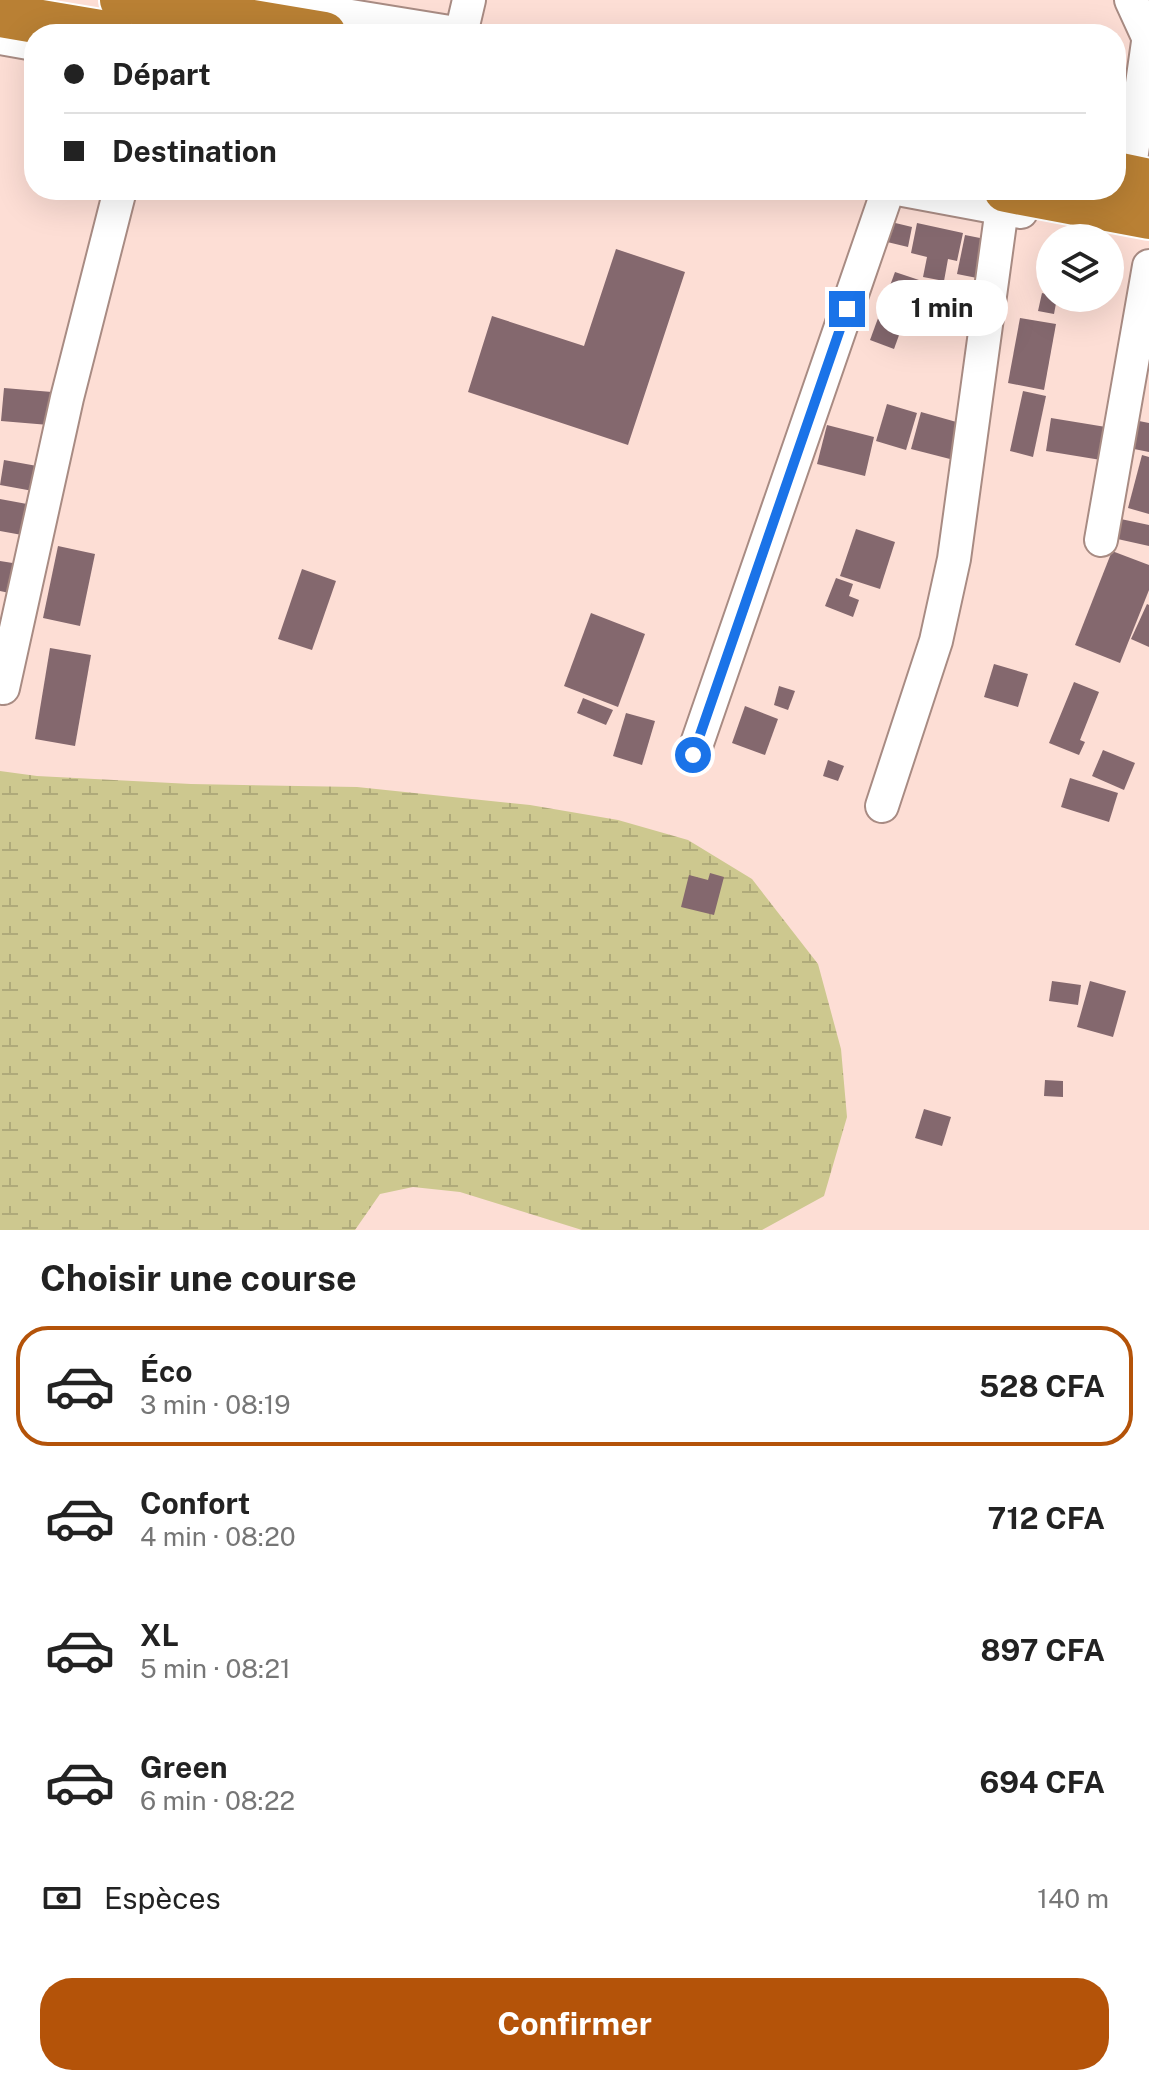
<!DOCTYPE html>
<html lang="fr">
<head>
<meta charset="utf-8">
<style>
  body { margin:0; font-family:"Public Sans",sans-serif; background:#f2f2f2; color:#222; height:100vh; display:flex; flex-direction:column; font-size:30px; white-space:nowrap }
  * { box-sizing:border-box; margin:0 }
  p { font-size:26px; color:#767676 }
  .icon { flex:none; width:44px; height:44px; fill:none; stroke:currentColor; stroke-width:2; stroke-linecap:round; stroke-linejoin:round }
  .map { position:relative; height:1230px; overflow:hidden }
  .sheet { display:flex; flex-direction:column; background:#fff; flex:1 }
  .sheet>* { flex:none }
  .top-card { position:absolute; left:24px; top:24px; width:1102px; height:176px; border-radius:32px; box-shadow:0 8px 32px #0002; display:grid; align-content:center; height:176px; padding:0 40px; background:#fff }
  .controls { position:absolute; left:1036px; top:224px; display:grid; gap:16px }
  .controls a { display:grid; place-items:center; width:88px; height:88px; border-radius:50%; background:#fff; box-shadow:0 8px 32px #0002; font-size:40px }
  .end { position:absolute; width:36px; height:36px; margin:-18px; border:10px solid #1a73e8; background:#fff; box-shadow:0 0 0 4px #fff }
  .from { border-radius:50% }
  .bubble { position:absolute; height:56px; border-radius:28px; background:#fff; box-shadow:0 8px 32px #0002; font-size:26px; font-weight:700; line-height:56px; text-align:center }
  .top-card b { display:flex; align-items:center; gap:28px; height:76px; font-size:30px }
  .top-card b+b { border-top:2px solid #e0e0e0 }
  .top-card i { width:20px; height:20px; background:#222 }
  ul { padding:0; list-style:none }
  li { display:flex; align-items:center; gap:24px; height:120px; margin:0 16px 12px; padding:0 24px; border:4px solid transparent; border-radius:32px }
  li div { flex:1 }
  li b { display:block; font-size:30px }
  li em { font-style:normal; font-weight:700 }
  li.on { border-color:#b45309 }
  li>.icon { width:72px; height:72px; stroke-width:1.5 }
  h2 { padding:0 40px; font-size:36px; line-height:96px }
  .pay { display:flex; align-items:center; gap:20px; height:88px; padding:0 40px; font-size:30px }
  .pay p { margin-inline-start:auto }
  .primary-button { display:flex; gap:16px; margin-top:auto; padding:16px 40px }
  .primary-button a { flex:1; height:92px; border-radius:32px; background:#b45309; color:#fff; font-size:32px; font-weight:700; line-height:92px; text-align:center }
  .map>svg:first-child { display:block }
  .wetland { fill:url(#wetland-marsh) }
  .building { fill:#84686e }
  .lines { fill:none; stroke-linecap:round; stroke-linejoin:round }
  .minor-casing { stroke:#a88b83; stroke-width:36 }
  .highway-casing { stroke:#fff; stroke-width:48 }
  .minor { stroke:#fff; stroke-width:32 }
  .highway { stroke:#b98034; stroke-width:44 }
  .route { stroke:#1a73e8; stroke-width:10 }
</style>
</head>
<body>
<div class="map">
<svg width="1149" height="1230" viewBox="0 0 1149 1230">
  <defs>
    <pattern id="wetland-marsh" width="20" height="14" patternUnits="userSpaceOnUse" patternTransform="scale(2)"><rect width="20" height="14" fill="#cdc88f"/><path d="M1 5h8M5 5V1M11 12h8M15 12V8" fill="none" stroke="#afaa7a"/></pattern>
  </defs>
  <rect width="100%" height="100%" fill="#fdded5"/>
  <!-- wetland -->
  <path class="wetland" d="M 0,771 L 37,776 L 191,784 L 357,787 L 530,805 L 618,820 L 688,840 L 752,879 L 818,964 L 841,1049 L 847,1117 L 824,1196 L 762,1230 L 582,1230 L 460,1192 L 413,1187 L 380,1194 L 355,1230 L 0,1230 Z"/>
  <!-- building -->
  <g class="building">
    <path d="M 887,221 L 912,227 L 908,247 L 883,241 Z"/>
    <path d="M 917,223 L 963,233 L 957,261 L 948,259 L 944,281 L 923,277 L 927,257 L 911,253 Z"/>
    <path d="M 965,235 L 985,239 L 977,278 L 957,274 Z"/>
    <path d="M 616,249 L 685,272 L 628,445 L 468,392 L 492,316 L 584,346 Z"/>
    <path d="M 895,272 L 919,280 L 894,349 L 870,340 Z"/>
    <path d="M 1042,293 L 1050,295 L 1050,298 L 1057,298 L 1054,314 L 1038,311 Z"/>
    <path d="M 1020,318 L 1056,324 L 1044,390 L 1008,383 Z"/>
    <path d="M 4,388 L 52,392 L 49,425 L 1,421 Z"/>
    <path d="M 1023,391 L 1046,396 L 1033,457 L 1010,451 Z"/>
    <path d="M 887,404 L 917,413 L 906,450 L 876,441 Z"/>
    <path d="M 921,412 L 960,423 L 950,459 L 911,449 Z"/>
    <path d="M 1051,418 L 1112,428 L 1107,461 L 1046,451 Z"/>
    <path d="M 1134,420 L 1149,423 L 1149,452 L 1129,448 Z"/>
    <path d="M 827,425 L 874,437 L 865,476 L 817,464 Z"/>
    <path d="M 1142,455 L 1149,457 L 1149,514 L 1128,508 Z"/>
    <path d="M 4,460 L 37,466 L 33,491 L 0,485 Z"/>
    <path d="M 0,499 L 27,504 L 22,535 L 0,531 Z"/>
    <path d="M 1116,518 L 1149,525 L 1149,546 L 1113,538 Z"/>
    <path d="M 856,529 L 895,542 L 880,589 L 840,576 Z"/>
    <path d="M 58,546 L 95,554 L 80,626 L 43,618 Z"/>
    <path d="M 1112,551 L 1149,565 L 1149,590 L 1120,663 L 1075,645 Z"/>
    <path d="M 0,561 L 19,564 L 14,594 L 0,591 Z"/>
    <path d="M 302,569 L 336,581 L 312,650 L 278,639 Z"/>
    <path d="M 836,578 L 853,584 L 849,596 L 859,600 L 853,617 L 825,606 Z"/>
    <path d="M 1147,604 L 1149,605 L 1149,647 L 1131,639 Z"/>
    <path d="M 591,613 L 645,634 L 618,707 L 564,686 Z"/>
    <path d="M 50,648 L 91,655 L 75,746 L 35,739 Z"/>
    <path d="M 994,664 L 1028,674 L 1018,707 L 984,697 Z"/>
    <path d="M 1074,682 L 1099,692 L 1080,740 L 1085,742 L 1079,755 L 1049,743 Z"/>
    <path d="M 779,686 L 795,691 L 788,710 L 774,705 Z"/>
    <path d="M 583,698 L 613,710 L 606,725 L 577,713 Z"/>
    <path d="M 745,706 L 778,719 L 765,755 L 732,743 Z"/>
    <path d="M 626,713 L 655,721 L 642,765 L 613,756 Z"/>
    <path d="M 1103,750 L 1135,763 L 1124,790 L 1092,776 Z"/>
    <path d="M 828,760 L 844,766 L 838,781 L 823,776 Z"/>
    <path d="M 1070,778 L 1118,793 L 1109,822 L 1061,807 Z"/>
    <path d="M 710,873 L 724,877 L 714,915 L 681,907 L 689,875 L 708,880 Z"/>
    <path d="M 1052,981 L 1081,985 L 1078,1005 L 1049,1001 Z"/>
    <path d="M 1090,981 L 1126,991 L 1113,1037 L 1077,1027 Z"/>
    <path d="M 1045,1080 L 1063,1081 L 1063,1097 L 1044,1096 Z"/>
    <path d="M 924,1109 L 951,1117 L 942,1146 L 915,1138 Z"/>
  </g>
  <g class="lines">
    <defs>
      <g id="minor">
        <path d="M 1131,0 L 1148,37"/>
        <path d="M 264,2 L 462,34"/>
        <path d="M 461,34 L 469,0"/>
        <path d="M 0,38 L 34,44"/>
        <path d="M 1132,153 L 1149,35"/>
        <path d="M 903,190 L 1021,212"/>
        <path d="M 1101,540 L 1149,266"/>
        <path d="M 3,688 L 67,398 L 120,190"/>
        <path d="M 693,755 L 888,190"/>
        <path d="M 882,806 L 936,641 L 954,559 L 1002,208"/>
      </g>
      <g id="highway">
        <path d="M 122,0 L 324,34"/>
        <path d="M 0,15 L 112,34"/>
        <path d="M 1116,174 L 1149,181"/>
        <path d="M 1006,190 L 1149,217"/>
      </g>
    </defs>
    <!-- minor casing -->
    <use href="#minor" class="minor-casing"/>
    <!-- highway casing -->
    <use href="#highway" class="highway-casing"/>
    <!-- minor -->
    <use href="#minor" class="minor"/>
    <!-- highway -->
    <use href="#highway" class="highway"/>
  </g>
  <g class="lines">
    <!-- route -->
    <path class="route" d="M 693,755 L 847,309"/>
  </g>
</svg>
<div class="controls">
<a><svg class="icon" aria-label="layers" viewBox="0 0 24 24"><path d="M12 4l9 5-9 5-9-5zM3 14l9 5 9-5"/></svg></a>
</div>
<i class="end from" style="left:693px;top:755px"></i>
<i class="end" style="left:847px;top:309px"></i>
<div class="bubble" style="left:876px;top:280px;width:132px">1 min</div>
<div class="top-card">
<b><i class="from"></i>Départ</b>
<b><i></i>Destination</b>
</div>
</div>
<section class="sheet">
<h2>Choisir une course</h2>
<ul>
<li class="on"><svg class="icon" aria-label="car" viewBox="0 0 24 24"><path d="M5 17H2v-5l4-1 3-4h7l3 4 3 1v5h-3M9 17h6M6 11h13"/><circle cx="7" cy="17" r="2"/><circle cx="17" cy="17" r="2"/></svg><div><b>Éco</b><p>3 min · 08:19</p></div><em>528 CFA</em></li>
<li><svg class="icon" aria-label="car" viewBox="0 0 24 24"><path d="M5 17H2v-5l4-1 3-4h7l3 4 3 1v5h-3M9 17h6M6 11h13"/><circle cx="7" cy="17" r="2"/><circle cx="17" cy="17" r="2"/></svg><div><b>Confort</b><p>4 min · 08:20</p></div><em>712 CFA</em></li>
<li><svg class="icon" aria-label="car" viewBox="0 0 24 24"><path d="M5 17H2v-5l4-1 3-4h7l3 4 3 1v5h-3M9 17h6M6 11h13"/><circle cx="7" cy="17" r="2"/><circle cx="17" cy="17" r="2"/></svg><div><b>XL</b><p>5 min · 08:21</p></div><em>897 CFA</em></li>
<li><svg class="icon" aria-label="car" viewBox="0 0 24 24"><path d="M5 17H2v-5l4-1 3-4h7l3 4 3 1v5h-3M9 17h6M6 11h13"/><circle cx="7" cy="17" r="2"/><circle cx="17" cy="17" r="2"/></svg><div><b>Green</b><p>6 min · 08:22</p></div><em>694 CFA</em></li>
</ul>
<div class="pay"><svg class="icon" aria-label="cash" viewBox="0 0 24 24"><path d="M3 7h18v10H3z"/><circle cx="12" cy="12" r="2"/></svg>Espèces<p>140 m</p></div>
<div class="primary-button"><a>Confirmer</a></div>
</section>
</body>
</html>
